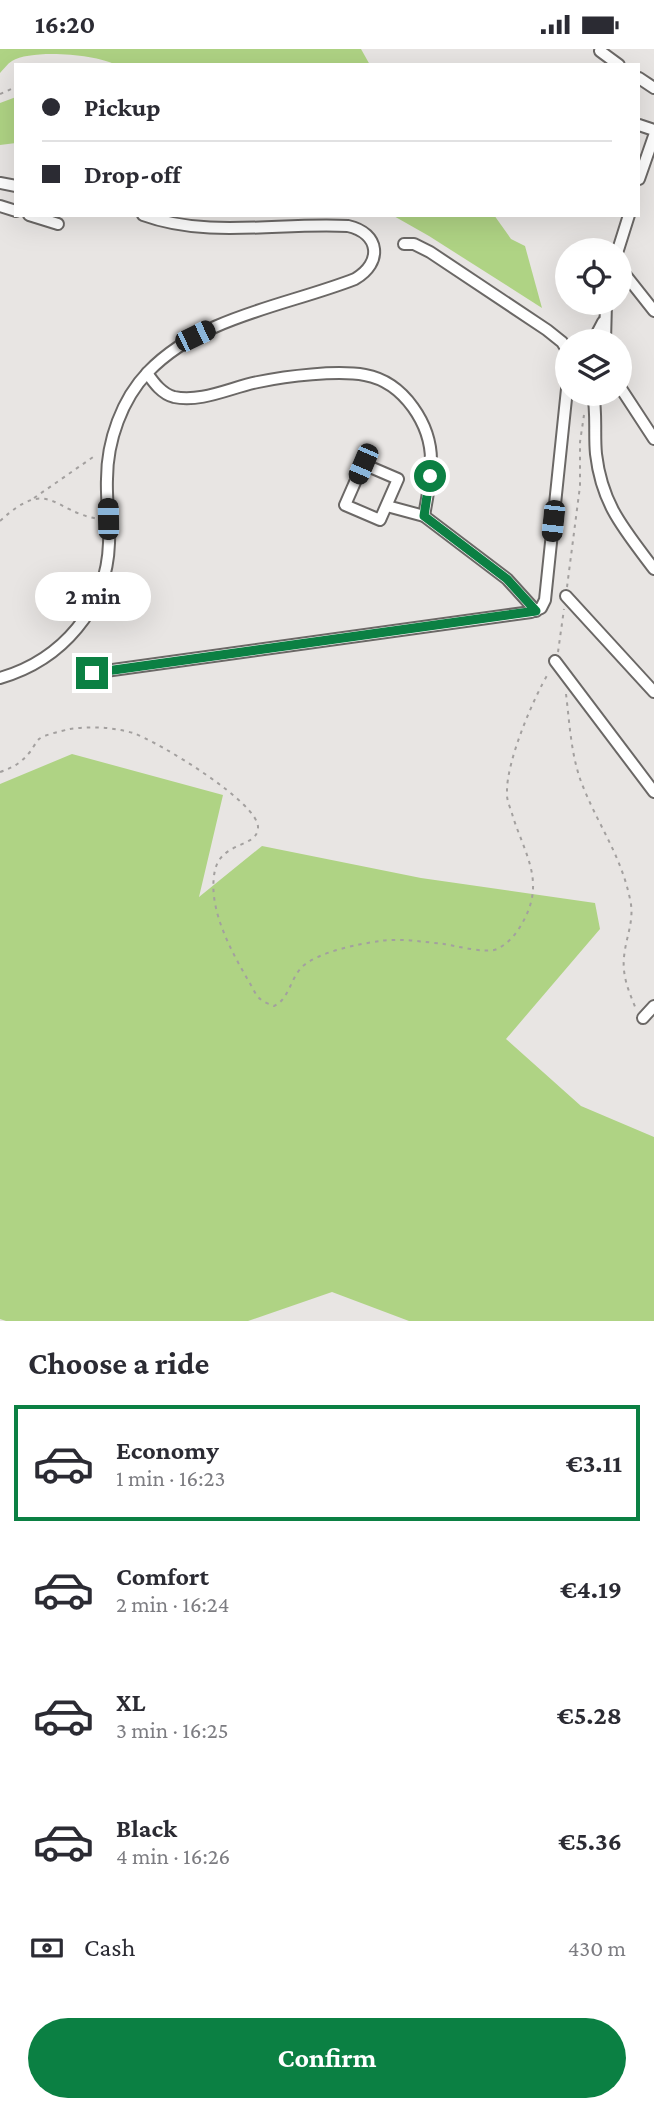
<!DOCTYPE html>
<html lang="en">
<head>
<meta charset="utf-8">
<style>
  body { margin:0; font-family:"Crimson Pro",serif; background:#f7f7f7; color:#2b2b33; height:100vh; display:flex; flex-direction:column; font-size:26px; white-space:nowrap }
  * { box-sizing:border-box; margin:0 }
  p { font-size:23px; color:#7c7c81 }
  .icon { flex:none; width:38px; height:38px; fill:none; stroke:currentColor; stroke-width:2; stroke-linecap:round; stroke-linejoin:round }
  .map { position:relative; height:1272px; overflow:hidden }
  .panel { display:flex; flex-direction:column; background:#fff; flex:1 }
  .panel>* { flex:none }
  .guide { position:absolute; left:14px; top:14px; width:626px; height:154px; border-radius:0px; box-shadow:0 7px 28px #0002; display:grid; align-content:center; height:154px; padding:0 28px; background:#fff }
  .tools { position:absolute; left:555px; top:189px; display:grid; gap:14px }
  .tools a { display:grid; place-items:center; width:77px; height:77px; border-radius:50%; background:#fff; box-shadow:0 7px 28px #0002; font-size:35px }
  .end { position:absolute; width:32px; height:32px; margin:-16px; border:9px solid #0b8043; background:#fff; box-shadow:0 0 0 4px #fff }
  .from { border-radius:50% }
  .bubble { position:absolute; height:49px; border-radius:24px; background:#fff; box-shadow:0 7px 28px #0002; font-size:23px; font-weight:700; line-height:49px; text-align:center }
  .car { position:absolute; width:21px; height:42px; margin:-21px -10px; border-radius:9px; box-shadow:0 0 5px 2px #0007; background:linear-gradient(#222 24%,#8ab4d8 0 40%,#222 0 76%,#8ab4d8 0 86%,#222 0) }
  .guide b { display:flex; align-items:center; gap:24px; height:66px; font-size:26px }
  .guide b+b { border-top:2px solid #e1e1e2 }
  .guide i { width:18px; height:18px; background:#2b2b33 }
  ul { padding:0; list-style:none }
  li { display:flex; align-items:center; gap:21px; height:116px; margin:0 14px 10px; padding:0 14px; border:4px solid transparent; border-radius:0px }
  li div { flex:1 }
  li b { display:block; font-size:26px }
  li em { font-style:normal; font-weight:700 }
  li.selected { border-color:#0b8043 }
  li>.icon { width:63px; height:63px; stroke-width:1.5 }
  h2 { padding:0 28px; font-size:32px; line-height:84px }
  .pay { display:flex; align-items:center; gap:18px; height:77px; padding:0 28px; font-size:26px }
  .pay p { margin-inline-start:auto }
  .action { display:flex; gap:14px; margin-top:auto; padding:14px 28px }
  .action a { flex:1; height:80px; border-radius:42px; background:#0b8043; color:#fff; font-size:28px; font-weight:700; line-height:80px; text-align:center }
  .status { display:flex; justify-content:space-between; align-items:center; height:49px; padding:0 35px; background:#fff; direction:ltr }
  .status svg { height:19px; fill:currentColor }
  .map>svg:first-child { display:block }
  .green { fill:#afd384 }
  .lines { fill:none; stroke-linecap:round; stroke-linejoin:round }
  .minor-casing { stroke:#6b6866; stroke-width:14 }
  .path { stroke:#a3a09f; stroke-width:2; stroke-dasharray:3.5 5; stroke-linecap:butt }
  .minor { stroke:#fff; stroke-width:10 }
  .route { stroke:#0b8043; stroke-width:9 }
</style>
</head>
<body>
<div class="status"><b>16:20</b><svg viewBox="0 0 49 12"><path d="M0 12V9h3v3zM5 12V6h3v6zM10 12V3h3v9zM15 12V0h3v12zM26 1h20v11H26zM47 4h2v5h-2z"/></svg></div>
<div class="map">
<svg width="654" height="1272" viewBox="0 0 654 1272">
  <rect width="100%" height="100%" fill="#e8e5e3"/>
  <!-- green -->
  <g class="green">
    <path d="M 0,0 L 361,0 L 370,16 L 116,16 C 95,5 32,0 12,12 C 7,15 4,20 0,24 Z"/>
    <path d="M 16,48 L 16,94 L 0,96 L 0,54 Z"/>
    <path d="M 392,166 L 494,166 L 511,190 L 525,197 L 542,259 L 429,187 Z"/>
    <path d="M 72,705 L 223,746 L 199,848 L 262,797 L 421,829 L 595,854 L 600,880 L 506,990 L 581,1057 L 654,1088 L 654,1272 L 409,1272 L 332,1243 L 248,1272 L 6,1272 L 0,1270 L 0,735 Z"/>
  </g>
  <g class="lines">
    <defs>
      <g id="minor">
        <path d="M 600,2 L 619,16"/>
        <path d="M 639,29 L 654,39"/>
        <path d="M 639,76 L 654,81"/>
        <path d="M 639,130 L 654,87"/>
        <path d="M 0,134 L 16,137"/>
        <path d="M 0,157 L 16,162"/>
        <path d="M 29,166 L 58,175"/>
        <path d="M 404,195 L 414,195 L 430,203 L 547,281 L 562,293 L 567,301"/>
        <path d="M 618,201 L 629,166"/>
        <path d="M 620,219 L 654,262"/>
        <path d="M 593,292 L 603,273"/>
        <path d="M 605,292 L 606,254"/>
        <path d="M 147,324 C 154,334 162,345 174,348 C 201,354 232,338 258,333 C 287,327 337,321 365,326 C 404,333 432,376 431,414 C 431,431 427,449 424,467"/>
        <path d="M 620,338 L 654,390"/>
        <path d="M 593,345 C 597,364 594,385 596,405 C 602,456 624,480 654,520"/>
        <path d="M 363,415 L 398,430 L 380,471 L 345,456 Z"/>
        <path d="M 387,457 L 424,467 L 507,530 L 536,562"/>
        <path d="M 566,547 L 654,643"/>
        <path d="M 555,612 L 654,743"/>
        <path d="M 91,624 L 531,563 L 541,559 L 545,551 L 567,340"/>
        <path d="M 0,629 C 62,611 107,559 109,494 C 110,472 106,451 107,430 C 107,392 122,350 148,323 C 202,267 286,257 355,230 C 383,214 380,184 348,177 C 280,173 209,190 143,166"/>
        <path d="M 643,969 L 654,957"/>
      </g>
    </defs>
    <!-- minor casing -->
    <use href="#minor" class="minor-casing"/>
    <!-- path -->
    <g class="path">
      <path d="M 0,45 L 16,38"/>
      <path d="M 34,449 L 96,406"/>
      <path d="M 0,472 C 50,426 53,464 100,470"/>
      <path d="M 567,538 L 580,437 L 580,393 L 584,366"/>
      <path d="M 558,603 L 564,560"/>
      <path d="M 566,645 C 570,677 571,710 584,740 C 600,779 621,807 630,850 C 635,871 626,887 624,908 C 622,927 629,943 636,960"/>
      <path d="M 0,723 C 14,718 21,714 30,703 C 33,699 36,693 39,690 C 46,685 62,682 70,680 C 91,677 112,678 133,684 C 157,692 260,754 258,779 C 257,799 222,792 215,821 C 207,858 230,900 248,931 C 252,937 255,945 259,949 C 263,953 269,955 274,957 C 289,950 290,931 301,919 C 316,903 359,895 380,892 C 400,889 425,893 444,895 C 457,897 486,905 497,900 C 510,894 519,881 525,869 C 544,831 525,805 513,768 C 511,760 506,751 507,742 C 507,711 533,650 549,623"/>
    </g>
    <!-- minor -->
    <use href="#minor" class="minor"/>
  </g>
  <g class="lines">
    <!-- route -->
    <path class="route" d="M 92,624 L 536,562 L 507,530 L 424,467 L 430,427"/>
  </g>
</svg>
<div class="tools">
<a><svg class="icon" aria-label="locate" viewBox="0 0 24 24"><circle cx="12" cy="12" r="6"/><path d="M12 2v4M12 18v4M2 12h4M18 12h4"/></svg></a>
<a><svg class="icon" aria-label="layers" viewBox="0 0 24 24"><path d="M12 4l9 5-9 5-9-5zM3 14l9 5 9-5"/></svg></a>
</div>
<i class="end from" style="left:430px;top:427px"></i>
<i class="end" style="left:92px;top:624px"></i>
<div class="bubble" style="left:35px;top:523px;width:116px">2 min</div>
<i class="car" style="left:195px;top:287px;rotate:64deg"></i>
<i class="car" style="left:363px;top:415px;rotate:203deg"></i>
<i class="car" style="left:108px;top:470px;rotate:359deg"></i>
<i class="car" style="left:553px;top:472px;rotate:186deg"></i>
<div class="guide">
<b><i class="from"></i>Pickup</b>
<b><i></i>Drop-off</b>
</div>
</div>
<section class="panel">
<h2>Choose a ride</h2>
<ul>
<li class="selected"><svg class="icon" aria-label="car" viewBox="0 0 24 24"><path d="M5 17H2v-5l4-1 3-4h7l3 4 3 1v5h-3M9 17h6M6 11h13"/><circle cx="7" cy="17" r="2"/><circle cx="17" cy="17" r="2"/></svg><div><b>Economy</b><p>1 min · 16:23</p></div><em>€3.11</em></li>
<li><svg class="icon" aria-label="car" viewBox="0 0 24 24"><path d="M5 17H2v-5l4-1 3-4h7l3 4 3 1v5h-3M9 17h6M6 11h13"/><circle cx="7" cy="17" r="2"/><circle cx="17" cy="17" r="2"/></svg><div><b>Comfort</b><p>2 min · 16:24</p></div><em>€4.19</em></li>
<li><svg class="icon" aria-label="car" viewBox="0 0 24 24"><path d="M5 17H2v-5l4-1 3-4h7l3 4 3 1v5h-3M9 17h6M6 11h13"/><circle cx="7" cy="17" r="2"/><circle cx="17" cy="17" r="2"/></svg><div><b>XL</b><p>3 min · 16:25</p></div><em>€5.28</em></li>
<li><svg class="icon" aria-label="car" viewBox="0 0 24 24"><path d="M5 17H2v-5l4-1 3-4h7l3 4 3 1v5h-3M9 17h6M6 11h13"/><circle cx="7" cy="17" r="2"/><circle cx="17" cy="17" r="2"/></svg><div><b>Black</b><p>4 min · 16:26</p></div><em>€5.36</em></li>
</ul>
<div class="pay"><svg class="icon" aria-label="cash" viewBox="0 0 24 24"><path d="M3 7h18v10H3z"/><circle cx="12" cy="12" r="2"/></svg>Cash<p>430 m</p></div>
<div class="action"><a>Confirm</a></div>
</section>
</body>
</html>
